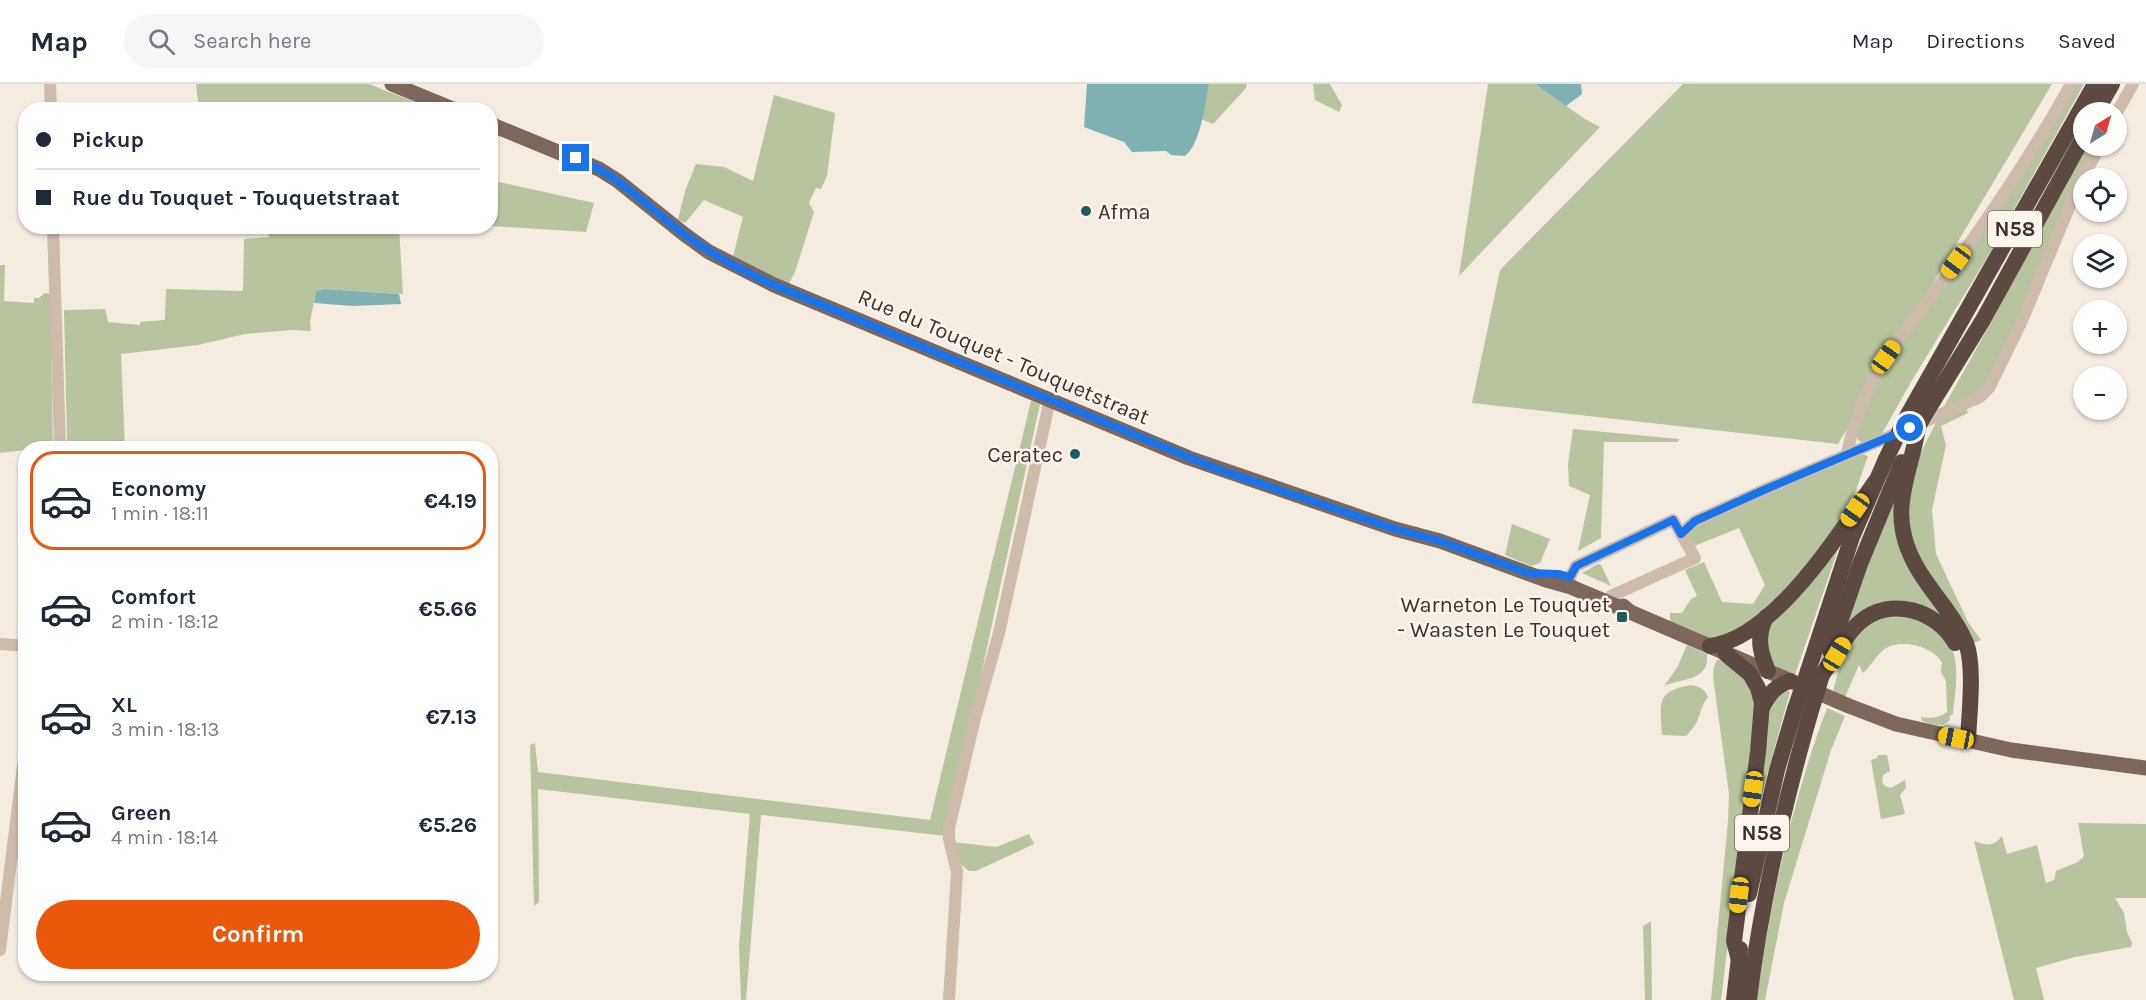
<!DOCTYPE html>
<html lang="en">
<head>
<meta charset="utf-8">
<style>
  body { margin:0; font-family:Karla,sans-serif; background:#f6f6f7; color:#1f2937; height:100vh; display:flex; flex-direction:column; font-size:22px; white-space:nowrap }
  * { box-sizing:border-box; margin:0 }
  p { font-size:20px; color:#747a83 }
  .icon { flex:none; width:33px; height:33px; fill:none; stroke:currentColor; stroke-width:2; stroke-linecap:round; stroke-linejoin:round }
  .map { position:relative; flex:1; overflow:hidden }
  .drawer { position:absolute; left:18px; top:357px; width:480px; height:540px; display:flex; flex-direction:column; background:#fff; border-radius:24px; box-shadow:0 2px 4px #0004 }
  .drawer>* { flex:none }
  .top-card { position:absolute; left:18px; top:18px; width:480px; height:132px; border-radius:24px; box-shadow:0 2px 4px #0004; display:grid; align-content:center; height:132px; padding:0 18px; background:#fff }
  .needle { width:39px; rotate:37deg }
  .fabs { position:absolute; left:2073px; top:18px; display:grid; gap:12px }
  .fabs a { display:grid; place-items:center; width:54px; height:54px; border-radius:50%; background:#fff; box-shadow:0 2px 4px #0004; font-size:30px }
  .end { position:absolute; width:27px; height:27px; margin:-14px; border:8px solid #1a73e8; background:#fff; box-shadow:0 0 0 3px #fff }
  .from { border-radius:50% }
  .car { position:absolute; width:18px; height:36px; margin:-18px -9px; border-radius:8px; box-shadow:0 0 4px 2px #0007; background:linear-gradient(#f5c518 24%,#345 0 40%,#f5c518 0 76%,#345 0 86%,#f5c518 0) }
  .top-card b { display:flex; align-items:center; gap:21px; height:57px; font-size:22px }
  .top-card b+b { border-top:2px solid #e0e1e3 }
  .top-card i { width:15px; height:15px; background:#1f2937 }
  ul { padding:10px 0 0; list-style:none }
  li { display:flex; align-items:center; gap:18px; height:99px; margin:0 12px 9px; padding:0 6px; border:3px solid transparent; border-radius:24px }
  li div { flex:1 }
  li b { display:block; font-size:22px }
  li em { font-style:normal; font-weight:700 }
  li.on { border-color:#ea580c }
  li>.icon { width:54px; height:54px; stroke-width:1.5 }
  .cta { display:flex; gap:12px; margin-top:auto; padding:12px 18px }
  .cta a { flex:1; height:69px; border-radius:36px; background:#ea580c; color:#fff; font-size:24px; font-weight:700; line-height:69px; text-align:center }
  header { display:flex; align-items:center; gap:36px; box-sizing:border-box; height:84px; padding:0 30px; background:#fff; border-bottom:2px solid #e0e1e3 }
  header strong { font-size:28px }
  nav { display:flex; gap:33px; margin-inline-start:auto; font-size:21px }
  .search { width:420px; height:54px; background:#f6f6f7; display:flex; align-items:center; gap:15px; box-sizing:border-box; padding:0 21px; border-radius:33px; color:#747a83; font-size:22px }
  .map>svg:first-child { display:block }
  .green { fill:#b8c4a0 }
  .water { fill:#7fb0b2 }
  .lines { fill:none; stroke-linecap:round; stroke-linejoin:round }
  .minor { stroke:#cdbbac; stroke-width:12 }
  .major { stroke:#7d675c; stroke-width:15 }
  .highway { stroke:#5c4a42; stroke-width:16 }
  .highway-bridge { stroke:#5c4a42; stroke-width:16 }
  .route { stroke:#1a73e8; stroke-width:8 }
  .poi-dot { fill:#1f5a5e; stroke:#fbf5ee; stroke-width:2 }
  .labels { text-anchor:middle; stroke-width:5; stroke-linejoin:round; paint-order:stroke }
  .shield { fill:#fbf5ee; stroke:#756b66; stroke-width:1.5 }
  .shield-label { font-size:21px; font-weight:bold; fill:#3b302b }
  .poi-label { font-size:22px; fill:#3b302b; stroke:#fbf5ee; text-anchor:end }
  .street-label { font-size:22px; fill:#3b302b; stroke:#fbf5ee }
</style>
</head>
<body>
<header>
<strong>Map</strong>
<div class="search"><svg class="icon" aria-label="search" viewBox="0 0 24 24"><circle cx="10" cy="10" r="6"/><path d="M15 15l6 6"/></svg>Search here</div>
<nav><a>Map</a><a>Directions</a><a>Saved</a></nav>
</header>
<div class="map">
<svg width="2146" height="916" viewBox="0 0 2146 916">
  <rect width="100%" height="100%" fill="#f4ebe1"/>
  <!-- green -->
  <g class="green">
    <path d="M 196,0 L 369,0 L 432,25 L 199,25 Z"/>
    <path d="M 1209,0 L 1247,0 L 1246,4 L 1213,40 L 1201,35 Z"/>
    <path d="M 1313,0 L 1330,0 L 1342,21 L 1339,28 L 1315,16 Z"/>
    <path d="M 1488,0 L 1535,0 L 1585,35 L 1600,43 L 1459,192 Z"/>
    <path d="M 1683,0 L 2052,0 L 1892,268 L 2076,0 L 2084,0 L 1988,172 L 1911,298 L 1879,355 L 1864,359 L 1858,356 L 1856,347 L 1868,309 L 1838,360 L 1472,319 L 1500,186 Z"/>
    <path d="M 774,11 L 835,29 L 827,92 L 821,105 L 816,104 L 809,119 L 814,128 L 795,188 L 788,201 L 732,176 L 743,133 L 704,116 L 685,139 L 678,136 L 685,107 L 696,80 L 724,83 L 753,97 Z"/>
    <path d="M 2087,62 L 2096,62 L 2020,233 L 1982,307 L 1942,326 L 1993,235 L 2018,186 Z"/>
    <path d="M 490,96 L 594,119 L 586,148 L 491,142 Z"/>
    <path d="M 267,143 L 399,143 L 403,210 L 324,205 L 316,207 L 310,238 L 311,247 L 292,246 L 245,250 L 198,261 L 121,270 L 125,364 L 99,364 L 99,357 L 67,357 L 64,226 L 105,225 L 108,238 L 140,241 L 140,238 L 165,236 L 166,205 L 243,207 L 244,155 L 269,153 Z"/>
    <path d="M 0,181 L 5,181 L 4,217 L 34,219 L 34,214 L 39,214 L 45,209 L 50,210 L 53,364 L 26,364 L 25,366 L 0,369 Z"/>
    <path d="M 1031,317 L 1040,320 L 946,752 L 761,731 L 746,916 L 741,916 L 739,862 L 750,730 L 538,705 L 539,818 L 534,822 L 530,661 L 535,659 L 538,688 L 930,736 Z"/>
    <path d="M 1966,324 L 1968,329 L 1941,342 L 1946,361 L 1932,426 L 1936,470 L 1968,538 L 1981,556 L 1971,560 L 1920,479 L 1909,446 L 1911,391 L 1924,362 L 1937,337 Z"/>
    <path d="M 1573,345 L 1679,355 L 1678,358 L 1604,358 L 1601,454 L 1578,467 L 1590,411 L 1569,402 L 1568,380 Z"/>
    <path d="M 1862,370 L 1868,372 L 1856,406 L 1839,437 L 1810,479 L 1760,531 L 1715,557 L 1670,537 L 1670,529 L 1682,529 L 1691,515 L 1697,512 L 1685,486 L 1704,478 L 1722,518 L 1753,520 L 1765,501 L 1739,444 L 1692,463 L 1686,451 L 1697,442 L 1748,419 Z"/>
    <path d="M 1901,397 L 1899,448 L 1963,562 L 1964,590 L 1963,573 L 1959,562 L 1908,522 L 1844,549 L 1851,524 Z"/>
    <path d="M 1512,440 L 1550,455 L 1540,479 L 1531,482 L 1505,471 Z"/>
    <path d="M 1846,442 L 1795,591 L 1767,579 L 1763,546 Z"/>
    <path d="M 1598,480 L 1601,481 L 1611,502 L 1582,489 Z"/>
    <path d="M 1911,531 C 1920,537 1940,547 1946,555 C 1962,575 1955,607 1953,630 L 1950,632 L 1950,636 C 1941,644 1932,641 1922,637 L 1921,633 C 1929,635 1941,633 1947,628 L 1946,597 L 1941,588 L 1942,579 C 1933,562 1902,555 1886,564 C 1877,570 1871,582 1863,589 L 1859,581 L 1845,613 L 1833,607 L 1844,566 L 1851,553 L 1882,532 Z"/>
    <path d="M 1687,561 L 1707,570 C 1710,597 1682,594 1664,602 L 1677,584 Z"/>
    <path d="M 1718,575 C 1739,585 1749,600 1757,621 L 1721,916 L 1711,916 L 1728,737 L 1729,710 L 1714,600 C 1713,591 1712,583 1718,575 Z"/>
    <path d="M 1691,601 C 1700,603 1704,604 1708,613 C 1697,627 1703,636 1686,652 L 1662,651 C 1661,619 1654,608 1691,601 Z"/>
    <path d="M 1782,605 L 1790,608 L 1764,702 L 1745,786 L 1766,634 Z"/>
    <path d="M 1827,624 L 1845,632 L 1831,666 L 1784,819 L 1765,916 L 1757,916 C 1770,819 1792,716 1827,624 Z"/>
    <path d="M 1878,671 L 1887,671 L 1890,687 L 1883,691 L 1882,698 L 1885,702 L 1891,704 L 1905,696 L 1906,704 L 1900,711 L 1905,730 L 1881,735 L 1871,676 L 1877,674 Z"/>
    <path d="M 2078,739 L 2146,740 L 2146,814 L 2115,814 L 2124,829 L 2127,848 L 2132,859 L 2131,863 L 2075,873 L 2036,884 L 2044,916 L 2014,916 L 1974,757 C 1988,762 1993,763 2002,752 L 2007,770 L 2037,761 L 2046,799 L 2054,796 L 2056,787 L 2078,778 L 2084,772 Z"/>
    <path d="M 1029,750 L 1034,760 L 976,787 L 969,787 L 959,779 L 952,758 L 996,763 Z"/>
    <path d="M 1651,837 L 1652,916 L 1645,916 L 1643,842 Z"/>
  </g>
  <!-- water -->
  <g class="water">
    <path d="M 1087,0 L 1209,0 C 1205,20 1201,59 1185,72 L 1171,71 L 1166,67 L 1132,68 L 1124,58 L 1084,43 Z"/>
    <path d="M 1535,0 L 1581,0 L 1582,10 L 1566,22 Z"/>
    <path d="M 324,205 L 399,210 L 401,220 L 353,222 L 314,219 L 316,207 Z"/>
  </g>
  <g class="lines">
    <!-- minor -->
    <g class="minor">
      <path d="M 50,0 L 51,26"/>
      <path d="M 2116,30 L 2133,0"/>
      <path d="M 53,142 L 60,364"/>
      <path d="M 1919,340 L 1980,313 L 1989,304 L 2021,239 L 2076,107 L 2100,62"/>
      <path d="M 1847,370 C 1863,287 1911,243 1957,177 C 1998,120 2037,61 2071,0"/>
      <path d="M 1681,450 L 1695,437 L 1766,405 L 1900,348"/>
      <path d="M 1571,503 L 1570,493 L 1576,482 L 1673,436 L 1695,474 L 1611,512"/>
      <path d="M 0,560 L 26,562"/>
      <path d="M 0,866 L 26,658"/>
      <path d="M 949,916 L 957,788 L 949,755 L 949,744 L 975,634 L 999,549 L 1050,315"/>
    </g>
    <!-- major -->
    <g class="major">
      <path d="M 392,0 L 455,26"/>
      <path d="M 490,40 L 599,85 L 618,97 L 684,150 L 709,168 L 774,201 L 1189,374 L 1395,445 L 1440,457 L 1546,496 L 1571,503 L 1630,528"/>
      <path d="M 1623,522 L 1630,528 L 1849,622 L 1896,640 L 2011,666 L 2146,684"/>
    </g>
    <!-- highway -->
    <g class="highway">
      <path d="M 2096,28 L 2112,0"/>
      <path d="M 1925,330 L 1983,236 L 2084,52"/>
      <path d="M 1905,336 L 2095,0"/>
      <path d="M 1918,343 C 1913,378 1896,412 1903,447 C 1911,492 1949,519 1966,559 C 1975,582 1969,631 1968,656"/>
      <path d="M 1766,533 C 1756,553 1760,568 1768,587"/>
      <path d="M 1710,562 C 1775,554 1840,448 1875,398"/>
      <path d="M 1830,567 L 1860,480 L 1902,378"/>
      <path d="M 1726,570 L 1750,590 L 1758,604 L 1762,619 L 1758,668 L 1734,857 L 1739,876"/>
      <path d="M 1808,587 L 1852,453 L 1886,375"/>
      <path d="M 1822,591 C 1834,574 1844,552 1860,538 C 1890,512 1937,526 1955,559"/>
      <path d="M 1762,624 C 1769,610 1775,602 1790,597"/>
      <path d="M 1749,810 L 1777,686 L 1795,625"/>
      <path d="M 1734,916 L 1740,865"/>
      <path d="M 1749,916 C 1761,819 1783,724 1810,630"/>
    </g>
    <!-- highway-bridge -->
    <g class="highway-bridge">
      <path d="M 1918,343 L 1925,330"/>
      <path d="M 1886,375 L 1905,336"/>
      <path d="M 1795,625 L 1808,587"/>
      <path d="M 1810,630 L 1822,591"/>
    </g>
  </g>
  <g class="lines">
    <!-- route -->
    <path class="route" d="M 576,74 C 618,91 649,124 685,151 C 713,171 742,187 774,201 L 1217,385 L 1395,445 L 1440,457 L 1528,489 L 1558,490 L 1570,493 L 1576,482 L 1673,436 L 1681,450 L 1695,437 L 1766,405 L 1910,344"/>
  </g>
  <!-- markers -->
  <g class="poi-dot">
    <circle cx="1086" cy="127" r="6"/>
    <circle cx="1075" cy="370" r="6"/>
    <rect x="1616" y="527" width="12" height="12" rx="3"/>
  </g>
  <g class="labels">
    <!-- shield labels -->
    <g class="shield">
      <rect x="1988" y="127" width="54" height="36" rx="4.5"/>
      <rect x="1735" y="731" width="54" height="36" rx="4.5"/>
    </g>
    <g class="shield-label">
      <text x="2015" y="152">N58</text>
      <text x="1762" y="756">N58</text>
    </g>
    <!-- poi labels -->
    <g class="poi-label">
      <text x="1098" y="135" text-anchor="start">Afma</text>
      <text x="1063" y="378">Ceratec</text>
      <text x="1610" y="528">Warneton Le Touquet<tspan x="1610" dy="25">- Waasten Le Touquet</tspan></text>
    </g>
    <!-- street labels -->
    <g class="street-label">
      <text transform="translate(1004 272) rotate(23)" y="8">Rue du Touquet - Touquetstraat</text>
    </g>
  </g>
</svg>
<div class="fabs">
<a><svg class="needle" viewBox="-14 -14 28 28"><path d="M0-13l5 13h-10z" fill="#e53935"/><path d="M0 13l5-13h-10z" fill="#747a83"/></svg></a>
<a><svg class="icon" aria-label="locate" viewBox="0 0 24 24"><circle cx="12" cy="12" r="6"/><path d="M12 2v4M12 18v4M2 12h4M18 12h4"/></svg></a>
<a><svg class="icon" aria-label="layers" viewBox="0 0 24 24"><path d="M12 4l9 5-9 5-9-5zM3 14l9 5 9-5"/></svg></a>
<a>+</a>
<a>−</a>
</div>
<i class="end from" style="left:1910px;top:344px"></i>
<i class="end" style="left:576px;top:74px"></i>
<i class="car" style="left:1956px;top:178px;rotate:217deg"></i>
<i class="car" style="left:1886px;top:273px;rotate:35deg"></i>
<i class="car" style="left:1855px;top:426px;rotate:215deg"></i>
<i class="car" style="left:1837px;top:570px;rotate:31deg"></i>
<i class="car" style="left:1956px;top:654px;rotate:281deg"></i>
<i class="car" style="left:1753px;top:705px;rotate:188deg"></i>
<i class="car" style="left:1739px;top:811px;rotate:187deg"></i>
<div class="top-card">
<b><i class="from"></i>Pickup</b>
<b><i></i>Rue du Touquet - Touquetstraat</b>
</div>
<section class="drawer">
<ul>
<li class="on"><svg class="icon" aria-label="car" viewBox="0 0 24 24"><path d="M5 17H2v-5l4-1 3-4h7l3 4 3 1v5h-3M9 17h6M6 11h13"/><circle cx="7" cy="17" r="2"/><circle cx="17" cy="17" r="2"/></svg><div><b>Economy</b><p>1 min · 18:11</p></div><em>€4.19</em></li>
<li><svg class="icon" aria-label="car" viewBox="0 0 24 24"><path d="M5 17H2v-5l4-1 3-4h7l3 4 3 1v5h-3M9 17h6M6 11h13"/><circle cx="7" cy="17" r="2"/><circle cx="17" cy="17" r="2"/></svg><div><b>Comfort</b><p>2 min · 18:12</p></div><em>€5.66</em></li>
<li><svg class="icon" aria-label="car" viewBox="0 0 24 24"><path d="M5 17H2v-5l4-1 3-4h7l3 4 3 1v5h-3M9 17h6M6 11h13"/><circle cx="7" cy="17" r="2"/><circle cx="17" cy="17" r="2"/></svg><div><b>XL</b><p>3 min · 18:13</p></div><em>€7.13</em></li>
<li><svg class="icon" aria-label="car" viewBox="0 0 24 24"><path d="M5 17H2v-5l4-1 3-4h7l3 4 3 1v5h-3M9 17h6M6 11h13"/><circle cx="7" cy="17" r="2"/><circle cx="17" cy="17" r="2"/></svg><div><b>Green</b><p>4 min · 18:14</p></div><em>€5.26</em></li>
</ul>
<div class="cta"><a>Confirm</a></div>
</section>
</div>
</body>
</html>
